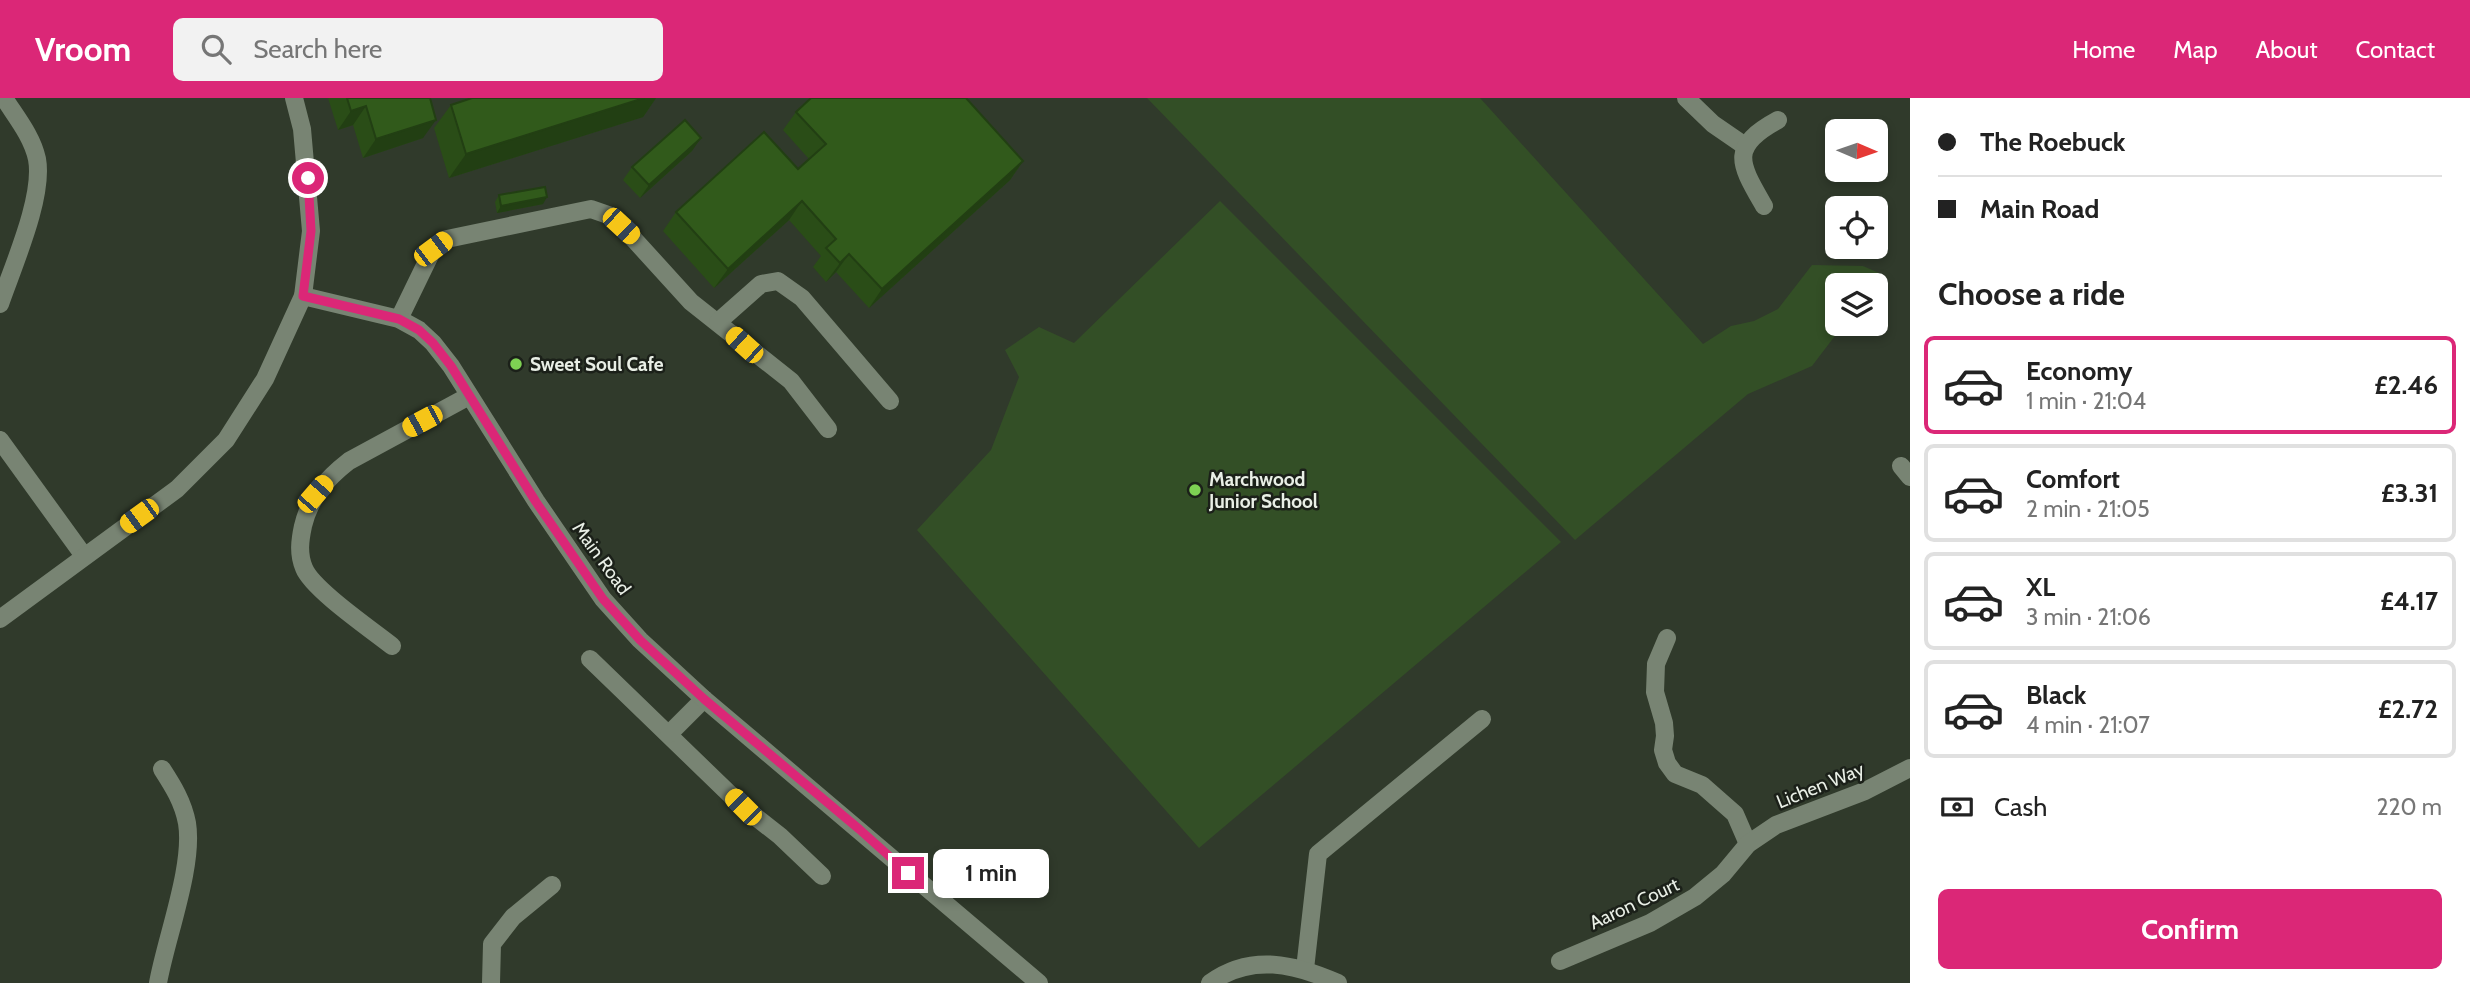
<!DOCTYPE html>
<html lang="en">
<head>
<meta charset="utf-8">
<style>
  body { margin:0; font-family:Cabin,sans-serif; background:#f2f2f2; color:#222; height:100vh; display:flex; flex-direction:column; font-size:26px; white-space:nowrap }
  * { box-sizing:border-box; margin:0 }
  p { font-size:23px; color:#767676 }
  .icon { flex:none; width:38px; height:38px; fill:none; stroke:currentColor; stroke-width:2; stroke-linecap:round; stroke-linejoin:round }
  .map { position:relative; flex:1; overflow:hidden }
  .side { display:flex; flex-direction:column; background:#fff; width:560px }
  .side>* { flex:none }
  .guide { display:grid; align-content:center; height:154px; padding:0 28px; background:#fff }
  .needle { width:46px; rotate:92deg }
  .controls { position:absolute; left:1825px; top:21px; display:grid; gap:14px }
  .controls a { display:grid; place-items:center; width:63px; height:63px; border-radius:10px; background:#fff; box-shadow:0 4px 10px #0003; font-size:35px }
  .end { position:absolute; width:32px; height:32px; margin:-16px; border:9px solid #db2777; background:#fff; box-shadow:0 0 0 4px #fff }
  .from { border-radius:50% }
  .bubble { position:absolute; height:49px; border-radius:10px; background:#fff; box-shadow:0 4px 10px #0003; font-size:23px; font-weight:700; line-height:49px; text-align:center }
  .car { position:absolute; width:21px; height:42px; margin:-21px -10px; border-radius:9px; box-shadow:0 0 5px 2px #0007; background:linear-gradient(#f5c518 24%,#345 0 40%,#f5c518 0 76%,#345 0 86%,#f5c518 0) }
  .guide b { display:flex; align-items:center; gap:24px; height:66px; font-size:26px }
  .guide b+b { border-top:2px solid #e0e0e0 }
  .guide i { width:18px; height:18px; background:#222 }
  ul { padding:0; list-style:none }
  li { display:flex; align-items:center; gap:21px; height:98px; margin:0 14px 10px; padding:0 14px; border:4px solid #e0e0e0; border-radius:10px }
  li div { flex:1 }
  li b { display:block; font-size:26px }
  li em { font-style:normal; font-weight:700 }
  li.on { border-color:#db2777 }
  li>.icon { width:63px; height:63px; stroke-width:1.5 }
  h2 { padding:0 28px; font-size:32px; line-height:84px }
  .pay { display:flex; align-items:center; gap:18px; height:77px; padding:0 28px; font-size:26px }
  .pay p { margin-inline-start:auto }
  .primary-button { display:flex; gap:14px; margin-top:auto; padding:14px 28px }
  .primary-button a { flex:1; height:80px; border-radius:10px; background:#db2777; color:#fff; font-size:28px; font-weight:700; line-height:80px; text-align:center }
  header { display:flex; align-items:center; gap:42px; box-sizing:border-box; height:98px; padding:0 35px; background:#db2777; color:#fff }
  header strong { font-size:33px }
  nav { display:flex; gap:38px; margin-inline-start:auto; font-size:24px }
  .search { width:490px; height:63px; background:#f2f2f2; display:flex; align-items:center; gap:18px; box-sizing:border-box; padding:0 24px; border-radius:10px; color:#767676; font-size:26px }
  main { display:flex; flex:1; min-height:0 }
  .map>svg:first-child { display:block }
  .green { fill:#334f26 }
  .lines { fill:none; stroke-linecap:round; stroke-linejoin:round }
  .service { stroke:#788473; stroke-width:18 }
  .minor { stroke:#788473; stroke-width:18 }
  .tertiary { stroke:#788473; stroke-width:18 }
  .wall { fill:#2a4d17 }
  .shaded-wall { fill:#223f13 }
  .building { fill:#315a1b; stroke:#223f13; stroke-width:2 }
  .route { stroke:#db2777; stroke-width:9 }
  .poi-dot { fill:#7ed153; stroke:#1b2019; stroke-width:2.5 }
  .labels { text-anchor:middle; stroke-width:5; stroke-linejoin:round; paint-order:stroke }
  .poi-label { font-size:19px; font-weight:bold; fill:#e9efe6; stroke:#1b2019; text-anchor:start }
  .street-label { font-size:19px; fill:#e9efe6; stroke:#1b2019 }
</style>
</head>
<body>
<header>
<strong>Vroom</strong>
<div class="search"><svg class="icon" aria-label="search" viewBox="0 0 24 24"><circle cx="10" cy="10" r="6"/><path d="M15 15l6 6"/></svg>Search here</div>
<nav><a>Home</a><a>Map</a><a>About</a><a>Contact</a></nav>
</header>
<main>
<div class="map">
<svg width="1910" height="885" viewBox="0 0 1910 885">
  <rect width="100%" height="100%" fill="#303a2b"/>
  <!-- green -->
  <g class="green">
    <path d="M 1147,0 L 1480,0 L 1703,246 L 1731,228 L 1754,223 L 1778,211 L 1812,167 L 1863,168 L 1879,175 L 1871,187 L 1838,187 L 1838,226 L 1844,226 L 1812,268 L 1748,296 L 1575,442 Z"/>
    <path d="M 1220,103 L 1561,444 L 1199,750 L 917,432 L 991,352 L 1019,279 L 1005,252 L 1039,229 L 1074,245 Z"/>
  </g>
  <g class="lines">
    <!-- service -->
    <g class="service">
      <path d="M 399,221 L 433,151 L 447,141 L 591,111 L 611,118 L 631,138 L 691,204 L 791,283 L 828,331"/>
      <path d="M 718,224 L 761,186 L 778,183 L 802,200 L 890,303"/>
      <path d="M 1901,368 L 1910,379"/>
      <path d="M 590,561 L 743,709 L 780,738 L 822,778"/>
      <path d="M 669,636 L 704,601"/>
    </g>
    <!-- minor -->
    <g class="minor">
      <path d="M 1686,0 L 1713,26 L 1745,48"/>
      <path d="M 1764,108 C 1740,66 1728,49 1778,22"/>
      <path d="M 0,206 C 13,168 44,99 37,61 C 32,38 16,19 4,0"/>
      <path d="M 0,342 L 84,458"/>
      <path d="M 1667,540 L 1656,566 L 1655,594 L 1664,625 L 1665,638 L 1663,652 L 1667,665 L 1675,676 L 1702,687 L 1735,716 L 1748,746"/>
      <path d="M 392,548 C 372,532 312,491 304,470 C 298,456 300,442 303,428 C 310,399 326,381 349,363 L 469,298"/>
      <path d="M 1560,863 L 1650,825 L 1695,799 L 1723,776 L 1748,746 L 1776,727 L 1865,693 L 1910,670"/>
      <path d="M 1305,871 L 1318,756 L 1482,621"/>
      <path d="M 158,885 C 166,840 194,768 187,725 C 183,704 173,688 162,671"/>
      <path d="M 491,885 L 492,846 L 513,819 L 552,787"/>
      <path d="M 1210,885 C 1251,855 1295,866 1338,885"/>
    </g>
    <!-- tertiary -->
    <g class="tertiary">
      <path d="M 303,198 L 399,221 L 419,232 L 433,245 L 451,268 L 536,403 L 603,501 L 640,542 L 704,601 L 1039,885"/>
      <path d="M 0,521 L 177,391 L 226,342 L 265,281 L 303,198 L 311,133 L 302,31 L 294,0"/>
    </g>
  </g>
  <!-- wall -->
  <g class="wall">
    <path d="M 328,0 L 430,0 L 423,40 L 363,60 L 353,27 L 338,32 Z"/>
    <path d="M 472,0 L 656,0 L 643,19 L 449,80 L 434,30 L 451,7 Z"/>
    <path d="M 796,14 L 1023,63 L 1010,82 L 869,210 L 836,174 L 826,184 L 813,169 L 821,158 L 789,122 L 714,190 L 663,133 L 676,114 L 798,71 L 809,61 L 783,32 Z"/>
    <path d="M 692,53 L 640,100 L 623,82 L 632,69 Z"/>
    <path d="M 499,97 L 543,106 L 497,115 L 495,104 Z"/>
  </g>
  <!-- shaded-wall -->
  <g class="shaded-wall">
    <path d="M 644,0 L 656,0 L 643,19 L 449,80 L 466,56 Z"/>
    <path d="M 366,8 L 353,27 L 338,32 L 351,13 Z"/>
    <path d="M 436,22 L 423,40 L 363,60 L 376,41 Z"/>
    <path d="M 701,40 L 692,53 L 640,100 L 649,87 Z"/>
    <path d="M 1023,63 L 1010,82 L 869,210 L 882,191 Z"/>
    <path d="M 547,99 L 543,106 L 497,115 L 501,108 Z"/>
    <path d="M 802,103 L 789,122 L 714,190 L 728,171 Z"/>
    <path d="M 849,156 L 836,174 L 826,184 L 840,165 Z"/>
  </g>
  <!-- building -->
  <g class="building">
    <path d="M 347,0 L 430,0 L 436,22 L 376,41 L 366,8 L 351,13 Z"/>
    <path d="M 472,0 L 644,0 L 466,56 L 451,7 Z"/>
    <path d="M 811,0 L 966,0 L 1023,63 L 882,191 L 849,156 L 840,165 L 826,150 L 836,141 L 802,103 L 728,171 L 676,114 L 764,34 L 798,71 L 826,46 L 796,14 Z"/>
    <path d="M 685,22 L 701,40 L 649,87 L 632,69 Z"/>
    <path d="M 545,89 L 547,99 L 501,108 L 499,97 Z"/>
  </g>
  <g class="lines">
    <!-- route -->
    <path class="route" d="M 308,80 L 311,133 L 303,198 L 399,221 L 419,232 L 433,245 L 451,268 L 536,404 L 603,501 L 640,542 L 704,601 L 859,731 L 908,775"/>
  </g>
  <!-- markers -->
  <g class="poi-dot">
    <circle cx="516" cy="266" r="7"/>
    <circle cx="1195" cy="392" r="7"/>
  </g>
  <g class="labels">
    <!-- poi labels -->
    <g class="poi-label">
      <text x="530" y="273">Sweet Soul Cafe</text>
      <text x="1209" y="388">Marchwood<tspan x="1209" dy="22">Junior School</tspan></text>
    </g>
    <!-- street labels -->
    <g class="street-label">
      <text transform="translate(602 460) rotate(54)" y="7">Main Road</text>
      <text transform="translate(1820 687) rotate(-22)" y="7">Lichen Way</text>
      <text transform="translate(1634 805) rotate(-25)" y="7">Aaron Court</text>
    </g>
  </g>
</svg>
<div class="controls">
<a><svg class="needle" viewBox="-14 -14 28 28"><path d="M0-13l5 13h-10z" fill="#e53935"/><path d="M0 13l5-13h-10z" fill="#767676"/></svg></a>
<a><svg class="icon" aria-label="locate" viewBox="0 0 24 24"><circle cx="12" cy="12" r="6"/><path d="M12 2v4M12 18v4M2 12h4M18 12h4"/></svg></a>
<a><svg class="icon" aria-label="layers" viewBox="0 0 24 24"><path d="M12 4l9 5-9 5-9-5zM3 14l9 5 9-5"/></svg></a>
</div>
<i class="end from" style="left:308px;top:80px"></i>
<i class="end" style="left:908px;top:775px"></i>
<div class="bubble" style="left:933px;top:751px;width:116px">1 min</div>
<i class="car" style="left:621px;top:128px;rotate:133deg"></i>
<i class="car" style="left:433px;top:151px;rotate:53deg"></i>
<i class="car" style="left:744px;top:247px;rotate:312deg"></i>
<i class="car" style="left:422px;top:323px;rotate:242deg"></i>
<i class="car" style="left:315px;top:396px;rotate:41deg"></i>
<i class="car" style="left:139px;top:418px;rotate:234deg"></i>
<i class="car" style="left:743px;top:709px;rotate:315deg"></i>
</div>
<section class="side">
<div class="guide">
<b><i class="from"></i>The Roebuck</b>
<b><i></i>Main Road</b>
</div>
<h2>Choose a ride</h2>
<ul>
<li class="on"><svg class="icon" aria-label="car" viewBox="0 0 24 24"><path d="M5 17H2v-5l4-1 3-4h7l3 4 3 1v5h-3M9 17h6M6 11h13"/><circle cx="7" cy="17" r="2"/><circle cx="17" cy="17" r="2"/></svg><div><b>Economy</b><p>1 min · 21:04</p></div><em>£2.46</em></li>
<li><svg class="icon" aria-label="car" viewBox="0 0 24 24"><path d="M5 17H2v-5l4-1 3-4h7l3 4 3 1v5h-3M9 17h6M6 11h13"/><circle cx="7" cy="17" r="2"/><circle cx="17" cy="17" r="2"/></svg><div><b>Comfort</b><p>2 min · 21:05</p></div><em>£3.31</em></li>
<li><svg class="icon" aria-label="car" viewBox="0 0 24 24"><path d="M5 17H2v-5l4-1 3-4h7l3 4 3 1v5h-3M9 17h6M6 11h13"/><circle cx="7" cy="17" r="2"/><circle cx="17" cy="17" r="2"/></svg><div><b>XL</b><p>3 min · 21:06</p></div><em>£4.17</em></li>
<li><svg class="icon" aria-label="car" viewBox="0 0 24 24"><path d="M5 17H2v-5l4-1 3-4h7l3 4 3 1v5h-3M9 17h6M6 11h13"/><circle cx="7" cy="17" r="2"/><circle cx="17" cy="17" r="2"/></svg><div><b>Black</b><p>4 min · 21:07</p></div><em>£2.72</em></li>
</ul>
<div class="pay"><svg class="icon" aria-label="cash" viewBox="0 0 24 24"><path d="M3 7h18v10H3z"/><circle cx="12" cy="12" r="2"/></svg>Cash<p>220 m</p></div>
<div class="primary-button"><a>Confirm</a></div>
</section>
</main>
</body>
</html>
